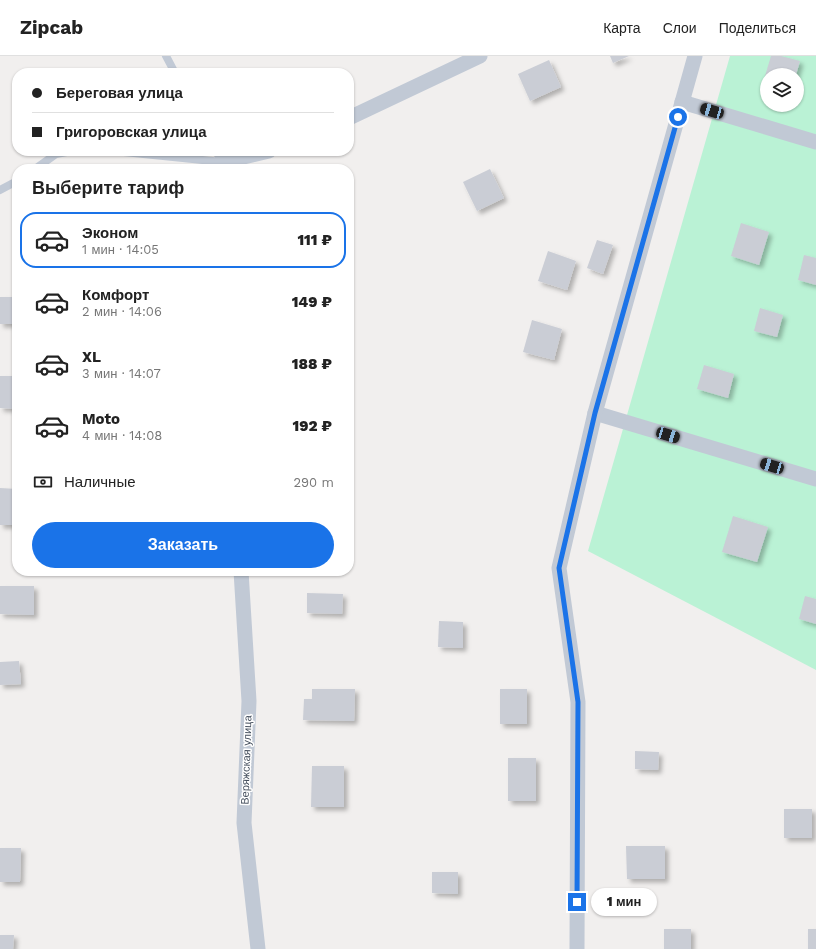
<!DOCTYPE html>
<html lang="ru">
<head>
<meta charset="utf-8">
<style>
  body { margin:0; font-family:"Work Sans",sans-serif; background:#f6f6f6; color:#222; height:100vh; display:flex; flex-direction:column; font-size:15px; white-space:nowrap }
  * { box-sizing:border-box; margin:0 }
  p { font-size:13px; color:#767676 }
  .icon { flex:none; width:22px; height:22px; fill:none; stroke:currentColor; stroke-width:2; stroke-linecap:round; stroke-linejoin:round }
  .map { position:relative; flex:1; overflow:hidden }
  .sheet { position:absolute; left:12px; top:108px; width:342px; height:412px; display:flex; flex-direction:column; background:#fff; border-radius:16px; box-shadow:0 1px 3px #0004 }
  .sheet>* { flex:none }
  .guide { position:absolute; left:12px; top:12px; width:342px; height:88px; border-radius:16px; box-shadow:0 1px 3px #0004; display:grid; align-content:center; height:88px; padding:0 20px; background:#fff }
  .controls { position:absolute; left:760px; top:12px; display:grid; gap:8px }
  .controls a { display:grid; place-items:center; width:44px; height:44px; border-radius:50%; background:#fff; box-shadow:0 1px 3px #0004; font-size:20px }
  .end { position:absolute; width:18px; height:18px; margin:-9px; border:5px solid #1a73e8; background:#fff; box-shadow:0 0 0 2px #fff }
  .from { border-radius:50% }
  .bubble { position:absolute; height:28px; border-radius:14px; background:#fff; box-shadow:0 1px 3px #0004; font-size:13px; font-weight:800; line-height:28px; text-align:center }
  .car { position:absolute; width:12px; height:24px; margin:-12px -6px; border-radius:5px; box-shadow:0 0 3px 1px #0007; background:linear-gradient(#222 24%,#8ab4d8 0 40%,#222 0 76%,#8ab4d8 0 86%,#222 0) }
  .guide b { display:flex; align-items:center; gap:14px; height:38px; font-size:15px }
  .guide b+b { border-top:1px solid #e0e0e0 }
  .guide i { width:10px; height:10px; background:#222 }
  ul { padding:0; list-style:none }
  li { display:flex; align-items:center; gap:12px; height:56px; margin:0 8px 6px; padding:0 12px; border:2px solid transparent; border-radius:16px }
  li div { flex:1 }
  li b { display:block; font-size:15px }
  li em { font-style:normal; font-weight:800 }
  li.active { border-color:#1a73e8 }
  li>.icon { width:36px; height:36px; stroke-width:1.5 }
  h2 { padding:0 20px; font-size:18px; line-height:48px }
  .pay { display:flex; align-items:center; gap:10px; height:44px; padding:0 20px; font-size:15px }
  .pay p { margin-inline-start:auto }
  .cta { display:flex; gap:8px; margin-top:auto; padding:8px 20px }
  .cta a { flex:1; height:46px; border-radius:24px; background:#1a73e8; color:#fff; font-size:16px; font-weight:800; line-height:46px; text-align:center }
  header { display:flex; align-items:center; gap:24px; box-sizing:border-box; height:56px; padding:0 20px; background:#fff; border-bottom:1px solid #e0e0e0 }
  header strong { font-size:19px }
  nav { display:flex; gap:22px; margin-inline-start:auto; font-size:14px }
  .map>svg:first-child { display:block }
  .green { fill:#baf2d5; fill-rule:evenodd }
  .building { fill:#cacdd5; filter:url(#shadow) }
  .lines { fill:none; stroke-linecap:round; stroke-linejoin:round }
  .service { stroke:#c1c9d5; stroke-width:8 }
  .minor { stroke:#c1c9d5; stroke-width:15 }
  .route { stroke:#1a73e8; stroke-width:5 }
  .labels { text-anchor:middle; stroke-width:3; stroke-linejoin:round; paint-order:stroke }
  .street-label { font-size:11px; fill:#454f5d; stroke:#fff }
</style>
</head>
<body>
<header>
<strong>Zipcab</strong>
<nav><a>Карта</a><a>Слои</a><a>Поделиться</a></nav>
</header>
<div class="map">
<svg width="816" height="893" viewBox="0 0 816 893">
  <defs>
    <filter id="shadow"><feDropShadow dx="3.5" dy="3.5" stdDeviation="2" flood-color="#0004"/></filter>
  </defs>
  <rect width="100%" height="100%" fill="#f1efee"/>
  <!-- green -->
  <path class="green" d="M 730,0 L 816,0 L 816,614 L 588,495 ZM 767,19 L 797,19 L 797,49 L 767,49 Z"/>
  <!-- building -->
  <g class="building">
    <path d="M 610,0 L 629,0 L 613,7 Z"/>
    <path d="M 771,0 L 781,0 L 800,5 L 796,19 L 765,20 Z"/>
    <path d="M 549,4 L 561,31 L 530,45 L 518,18 Z"/>
    <path d="M 490,113 L 504,142 L 477,155 L 463,126 Z"/>
    <path d="M 741,167 L 769,176 L 759,209 L 731,200 Z"/>
    <path d="M 597,184 L 613,189 L 603,218 L 587,212 Z"/>
    <path d="M 548,195 L 576,205 L 567,234 L 538,225 Z"/>
    <path d="M 804,199 L 816,202 L 816,229 L 798,224 Z"/>
    <rect x="0" y="241" width="17" height="27"/>
    <path d="M 760,252 L 783,259 L 777,281 L 754,275 Z"/>
    <path d="M 532,264 L 562,273 L 554,304 L 523,296 Z"/>
    <path d="M 704,309 L 734,318 L 728,342 L 697,333 Z"/>
    <path d="M 0,320 L 17,320 L 17,353 L 0,352 Z"/>
    <path d="M 0,432 L 17,433 L 17,469 L 0,469 Z"/>
    <path d="M 733,460 L 768,471 L 757,506 L 722,496 Z"/>
    <path d="M 0,530 L 34,530 L 34,559 L 0,558 Z"/>
    <path d="M 307,537 L 343,538 L 342,558 L 307,557 Z"/>
    <path d="M 805,540 L 816,543 L 816,568 L 799,563 Z"/>
    <path d="M 439,565 L 463,566 L 463,592 L 438,591 Z"/>
    <path d="M 19,605 L 21,628 L 0,629 L 0,606 Z"/>
    <path d="M 312,633 L 355,633 L 354,665 L 303,664 L 304,643 L 312,643 Z"/>
    <rect x="500" y="633" width="27" height="35"/>
    <path d="M 635,695 L 659,696 L 658,714 L 635,713 Z"/>
    <rect x="508" y="702" width="28" height="43"/>
    <path d="M 312,710 L 344,710 L 344,751 L 311,751 Z"/>
    <rect x="784" y="753" width="28" height="29"/>
    <path d="M 626,790 L 665,790 L 665,823 L 627,823 Z"/>
    <path d="M 0,792 L 21,792 L 20,826 L 0,826 Z"/>
    <path d="M 432,816 L 458,816 L 458,838 L 432,837 Z"/>
    <rect x="664" y="873" width="27" height="20"/>
    <rect x="808" y="873" width="8" height="20"/>
    <path d="M 0,879 L 14,879 L 13,893 L 0,893 Z"/>
  </g>
  <g class="lines">
    <!-- service -->
    <g class="service">
      <path d="M 166,0 L 175,17"/>
      <path d="M 114,95 L 222,106"/>
      <path d="M 216,95 L 222,106"/>
      <path d="M 35,113 L 56,98 L 72,95"/>
      <path d="M 0,134 L 17,125"/>
    </g>
    <!-- minor -->
    <g class="minor">
      <path d="M 682,46 L 816,86"/>
      <path d="M 349,62 L 480,0"/>
      <path d="M 222,106 L 269,95"/>
      <path d="M 595,357 L 816,423"/>
      <path d="M 241,515 L 249,645 L 244,767 L 258,893"/>
      <path d="M 577,893 L 578,646 L 559,512 L 595,357 L 695,0"/>
    </g>
  </g>
  <g class="lines">
    <!-- route -->
    <path class="route" d="M 577,846 L 578,646 L 559,512 L 595,357 L 678,61"/>
  </g>
  <g class="labels">
    <!-- street labels -->
    <g class="street-label">
      <text transform="translate(246 704) rotate(-88)" y="4">Веряжская улица</text>
    </g>
  </g>
</svg>
<div class="controls">
<a><svg class="icon" aria-label="layers" viewBox="0 0 24 24"><path d="M12 4l9 5-9 5-9-5zM3 14l9 5 9-5"/></svg></a>
</div>
<i class="end from" style="left:678px;top:61px"></i>
<i class="end" style="left:577px;top:846px"></i>
<div class="bubble" style="left:591px;top:832px;width:66px">1 мин</div>
<i class="car" style="left:712px;top:55px;rotate:286deg"></i>
<i class="car" style="left:668px;top:379px;rotate:107deg"></i>
<i class="car" style="left:772px;top:410px;rotate:287deg"></i>
<div class="guide">
<b><i class="from"></i>Береговая улица</b>
<b><i></i>Григоровская улица</b>
</div>
<section class="sheet">
<h2>Выберите тариф</h2>
<ul>
<li class="active"><svg class="icon" aria-label="car" viewBox="0 0 24 24"><path d="M5 17H2v-5l4-1 3-4h7l3 4 3 1v5h-3M9 17h6M6 11h13"/><circle cx="7" cy="17" r="2"/><circle cx="17" cy="17" r="2"/></svg><div><b>Эконом</b><p>1 мин · 14:05</p></div><em>111 ₽</em></li>
<li><svg class="icon" aria-label="car" viewBox="0 0 24 24"><path d="M5 17H2v-5l4-1 3-4h7l3 4 3 1v5h-3M9 17h6M6 11h13"/><circle cx="7" cy="17" r="2"/><circle cx="17" cy="17" r="2"/></svg><div><b>Комфорт</b><p>2 мин · 14:06</p></div><em>149 ₽</em></li>
<li><svg class="icon" aria-label="car" viewBox="0 0 24 24"><path d="M5 17H2v-5l4-1 3-4h7l3 4 3 1v5h-3M9 17h6M6 11h13"/><circle cx="7" cy="17" r="2"/><circle cx="17" cy="17" r="2"/></svg><div><b>XL</b><p>3 мин · 14:07</p></div><em>188 ₽</em></li>
<li><svg class="icon" aria-label="car" viewBox="0 0 24 24"><path d="M5 17H2v-5l4-1 3-4h7l3 4 3 1v5h-3M9 17h6M6 11h13"/><circle cx="7" cy="17" r="2"/><circle cx="17" cy="17" r="2"/></svg><div><b>Moto</b><p>4 мин · 14:08</p></div><em>192 ₽</em></li>
</ul>
<div class="pay"><svg class="icon" aria-label="cash" viewBox="0 0 24 24"><path d="M3 7h18v10H3z"/><circle cx="12" cy="12" r="2"/></svg>Наличные<p>290 m</p></div>
<div class="cta"><a>Заказать</a></div>
</section>
</div>
</body>
</html>
